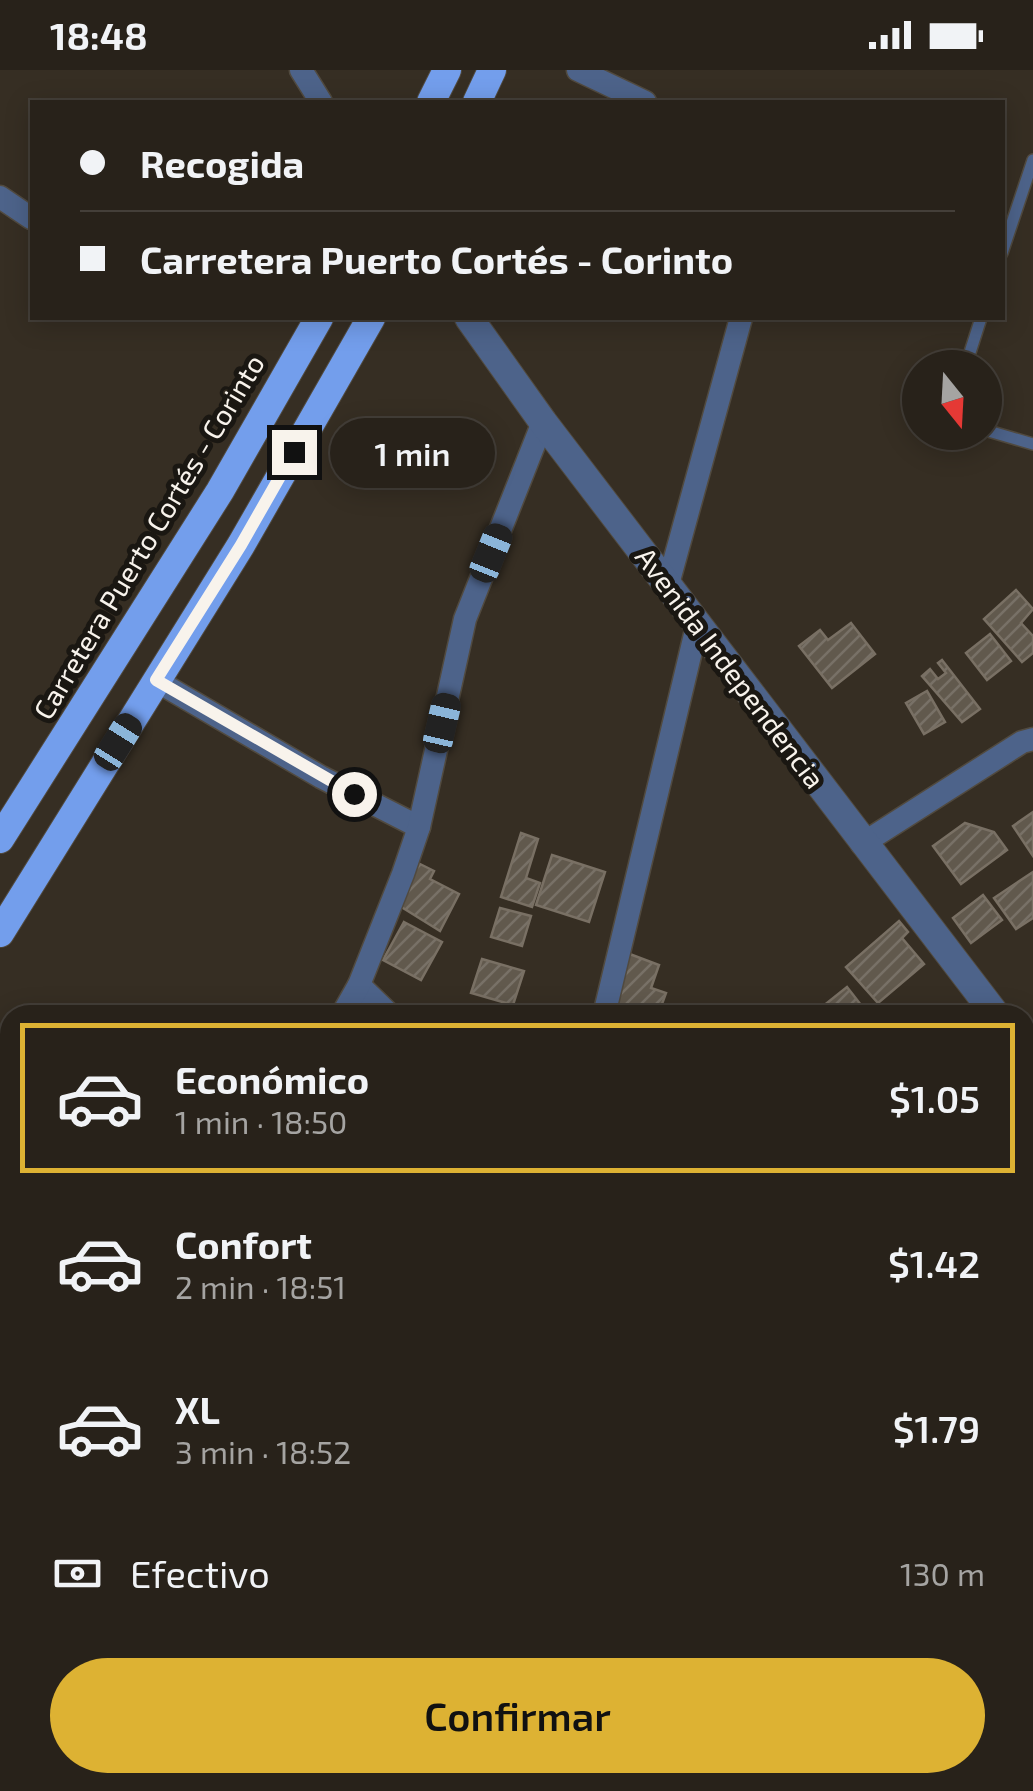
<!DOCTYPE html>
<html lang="es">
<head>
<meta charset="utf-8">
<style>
  body { margin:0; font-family:"Exo 2",sans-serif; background:#342f27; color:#f1f3f6; height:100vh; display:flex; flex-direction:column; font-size:38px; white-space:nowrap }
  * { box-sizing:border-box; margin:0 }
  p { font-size:32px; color:#a5a4a2 }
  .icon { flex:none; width:55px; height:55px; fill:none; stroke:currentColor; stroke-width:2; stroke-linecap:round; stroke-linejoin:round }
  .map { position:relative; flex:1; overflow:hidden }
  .details { position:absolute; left:0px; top:935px; width:1035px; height:788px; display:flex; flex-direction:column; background:#28221a; border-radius:30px 30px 0 0; box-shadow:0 5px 25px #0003,0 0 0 2px #443f39 }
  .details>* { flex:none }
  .top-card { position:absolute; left:30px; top:30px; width:975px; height:220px; border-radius:0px; box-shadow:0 5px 25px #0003,0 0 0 2px #443f39; display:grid; align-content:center; height:220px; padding:0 50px; background:#28221a }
  .needle { width:65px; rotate:162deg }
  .tools { position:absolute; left:902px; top:280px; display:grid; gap:20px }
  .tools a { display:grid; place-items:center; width:100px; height:100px; border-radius:50%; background:#28221a; box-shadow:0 5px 25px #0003,0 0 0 2px #443f39; font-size:50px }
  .end { position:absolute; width:45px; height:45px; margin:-22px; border:12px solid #f8f3ec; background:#111; box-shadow:0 0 0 5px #111 }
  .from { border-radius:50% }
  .bubble { position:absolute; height:70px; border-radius:35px; background:#28221a; box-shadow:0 5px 25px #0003,0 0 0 2px #443f39; font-size:32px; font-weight:600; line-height:70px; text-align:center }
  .car { position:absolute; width:30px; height:60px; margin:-30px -15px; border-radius:12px; box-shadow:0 0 8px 2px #0007; background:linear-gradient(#222 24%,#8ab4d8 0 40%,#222 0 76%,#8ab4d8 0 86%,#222 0) }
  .top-card b { display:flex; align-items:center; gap:35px; height:95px; font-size:38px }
  .top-card b+b { border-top:2px solid #443f39 }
  .top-card i { width:25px; height:25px; background:#f1f3f6 }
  ul { padding:18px 0 0; list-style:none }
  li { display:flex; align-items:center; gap:30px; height:150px; margin:0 20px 15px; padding:0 30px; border:5px solid transparent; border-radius:0px }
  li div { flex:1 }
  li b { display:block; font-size:38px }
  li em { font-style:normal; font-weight:600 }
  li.active { border-color:#ddb233 }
  li>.icon { width:90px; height:90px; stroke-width:1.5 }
  .pay { display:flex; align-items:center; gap:25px; height:110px; padding:0 50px; font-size:38px }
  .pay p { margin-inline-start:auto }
  .action { display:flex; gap:20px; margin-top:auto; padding:20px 50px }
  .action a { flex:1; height:115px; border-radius:60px; background:#ddb233; color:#111; font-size:40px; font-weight:600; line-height:115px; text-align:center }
  .status { display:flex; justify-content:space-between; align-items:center; height:70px; padding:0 50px; background:#28221a; direction:ltr }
  .status svg { height:28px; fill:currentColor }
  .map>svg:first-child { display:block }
  .building { fill:url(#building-hatch); stroke:#797064; stroke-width:2.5 }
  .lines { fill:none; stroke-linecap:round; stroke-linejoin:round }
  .service-casing { stroke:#514a3f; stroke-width:14 }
  .minor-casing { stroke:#514a3f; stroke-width:25 }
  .tertiary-casing { stroke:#514a3f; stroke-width:30 }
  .trunk-casing { stroke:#514a3f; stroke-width:30 }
  .service { stroke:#4d638a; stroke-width:11 }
  .minor { stroke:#4d638a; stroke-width:22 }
  .tertiary { stroke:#4d638a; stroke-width:28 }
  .trunk { stroke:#739eec; stroke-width:28 }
  .route { stroke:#f8f3ec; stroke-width:12 }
  .labels { text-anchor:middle; stroke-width:10; stroke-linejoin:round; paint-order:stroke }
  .street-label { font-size:28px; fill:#f8f3ec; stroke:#1a1712 }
</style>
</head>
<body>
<div class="status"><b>18:48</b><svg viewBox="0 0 49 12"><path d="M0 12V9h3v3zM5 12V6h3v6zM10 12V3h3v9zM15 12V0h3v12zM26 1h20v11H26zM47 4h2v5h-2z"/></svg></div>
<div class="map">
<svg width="1033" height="1721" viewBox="0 0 1033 1721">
  <defs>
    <pattern id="building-hatch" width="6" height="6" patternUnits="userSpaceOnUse" patternTransform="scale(2.5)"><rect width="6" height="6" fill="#61594d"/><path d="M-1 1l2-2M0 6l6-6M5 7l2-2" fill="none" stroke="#787167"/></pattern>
  </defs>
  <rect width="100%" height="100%" fill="#362e23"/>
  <!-- building -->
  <g class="building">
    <path d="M 1016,520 L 1033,539 L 1021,553 L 1033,566 L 1033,583 L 1022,592 L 984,549 Z"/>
    <path d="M 851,553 L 875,584 L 832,618 L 799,576 L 820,560 L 828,570 Z"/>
    <path d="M 990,564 L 1011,591 L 987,610 L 966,583 Z"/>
    <path d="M 942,590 L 980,639 L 962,652 L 922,606 L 930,599 L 938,609 L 946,603 L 938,593 Z"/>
    <path d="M 927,621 L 945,652 L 924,664 L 906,633 Z"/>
    <path d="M 1033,742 L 1033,786 L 1013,756 Z"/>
    <path d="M 965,753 L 994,762 L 1007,780 L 961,814 L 933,776 Z"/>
    <path d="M 521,763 L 538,769 L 526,808 L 540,813 L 532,837 L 501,827 Z"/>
    <path d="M 552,785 L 605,802 L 589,852 L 536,835 Z"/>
    <path d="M 412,790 L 434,801 L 430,809 L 459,824 L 440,861 L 395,833 Z"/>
    <path d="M 1033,802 L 1033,848 L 1016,859 L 994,828 Z"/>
    <path d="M 983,825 L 1002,850 L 971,873 L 953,848 Z"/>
    <path d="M 500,838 L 531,846 L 522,876 L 491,867 Z"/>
    <path d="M 899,851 L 908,862 L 902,868 L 924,894 L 878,933 L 846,897 Z"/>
    <path d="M 404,852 L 442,872 L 421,910 L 383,890 Z"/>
    <path d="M 627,883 L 659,895 L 651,918 L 666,923 L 658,945 L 637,945 L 608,934 Z"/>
    <path d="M 482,889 L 524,901 L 513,935 L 471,923 Z"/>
    <path d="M 847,917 L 868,944 L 812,945 Z"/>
    <path d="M 0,1176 L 10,1181 L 10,1293 L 0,1288 Z"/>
    <path d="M 0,1302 L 10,1306 L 10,1351 L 0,1347 Z"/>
    <path d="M 1033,1442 L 1033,1505 L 1025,1494 L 1025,1448 Z"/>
    <path d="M 1033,1550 L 1033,1620 L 1028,1622 L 1025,1617 L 1025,1555 Z"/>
    <path d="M 0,1703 L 10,1705 L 10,1712 L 21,1712 L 19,1721 L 0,1721 Z"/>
  </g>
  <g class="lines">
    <defs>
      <g id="service">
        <path d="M 1002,183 L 1033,90"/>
        <path d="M 965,298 L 981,248"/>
        <path d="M 985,360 L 1033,374"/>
        <path d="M 0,1108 L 10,1115"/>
      </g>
      <g id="minor">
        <path d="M 301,0 L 321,32"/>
        <path d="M 578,0 L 645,32"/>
        <path d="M 0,127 L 31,148"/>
        <path d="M 668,514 L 741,248"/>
        <path d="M 155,610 L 321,707 L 419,757"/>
        <path d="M 862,774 L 1022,672 L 1033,669"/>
        <path d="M 359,915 L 390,945"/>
        <path d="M 342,945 L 359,915 L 403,804 L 419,757 L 465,549 L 543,352"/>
        <path d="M 604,945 L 698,552"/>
        <path d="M 1025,1194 L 1033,1188"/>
        <path d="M 1011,1712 L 1017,1721"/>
        <path d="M 110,1721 L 112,1712"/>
      </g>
      <g id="tertiary">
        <path d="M 469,248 L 543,352 L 996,945"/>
        <path d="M 1025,983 L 1033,993"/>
      </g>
      <g id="trunk">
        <path d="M 431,32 L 447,0"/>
        <path d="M 477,32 L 492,0"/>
        <path d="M 0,769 L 220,421 L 319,248"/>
        <path d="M 0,863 L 241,475 L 371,248"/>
      </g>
    </defs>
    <!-- service casing -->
    <use href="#service" class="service-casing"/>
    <!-- minor casing -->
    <use href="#minor" class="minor-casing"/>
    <!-- tertiary casing -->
    <use href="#tertiary" class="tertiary-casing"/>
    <!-- trunk casing -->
    <use href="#trunk" class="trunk-casing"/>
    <!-- service -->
    <use href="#service" class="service"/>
    <!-- minor -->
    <use href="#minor" class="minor"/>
    <!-- tertiary -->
    <use href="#tertiary" class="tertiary"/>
    <!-- trunk -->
    <use href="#trunk" class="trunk"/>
  </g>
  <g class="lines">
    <!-- route -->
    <path class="route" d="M 294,382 L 241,475 L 156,610 L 354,724"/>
  </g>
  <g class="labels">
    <!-- street labels -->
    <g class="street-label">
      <text transform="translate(149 467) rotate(-59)" y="10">Carretera Puerto Cortés - Corinto</text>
      <text transform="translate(730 598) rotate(53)" y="10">Avenida Independencia</text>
    </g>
  </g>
</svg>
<div class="tools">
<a><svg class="needle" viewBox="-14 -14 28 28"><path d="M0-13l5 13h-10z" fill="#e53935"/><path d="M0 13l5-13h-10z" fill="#a5a4a2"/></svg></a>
</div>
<i class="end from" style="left:354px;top:724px"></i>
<i class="end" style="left:294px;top:382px"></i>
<div class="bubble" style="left:330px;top:348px;width:165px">1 min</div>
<i class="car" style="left:491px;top:483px;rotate:22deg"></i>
<i class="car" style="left:442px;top:653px;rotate:13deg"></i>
<i class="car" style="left:118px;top:672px;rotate:32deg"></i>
<div class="top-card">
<b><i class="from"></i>Recogida</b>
<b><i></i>Carretera Puerto Cortés - Corinto</b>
</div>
<section class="details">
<ul>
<li class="active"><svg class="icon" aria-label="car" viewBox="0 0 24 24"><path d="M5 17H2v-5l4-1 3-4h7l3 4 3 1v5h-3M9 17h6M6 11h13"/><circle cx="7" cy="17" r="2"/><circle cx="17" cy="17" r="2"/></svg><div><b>Económico</b><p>1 min · 18:50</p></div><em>$1.05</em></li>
<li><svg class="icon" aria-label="car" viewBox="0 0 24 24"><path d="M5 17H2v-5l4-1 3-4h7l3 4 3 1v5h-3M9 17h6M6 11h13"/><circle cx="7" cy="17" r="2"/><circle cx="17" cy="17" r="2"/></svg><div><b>Confort</b><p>2 min · 18:51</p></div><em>$1.42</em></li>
<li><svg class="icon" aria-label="car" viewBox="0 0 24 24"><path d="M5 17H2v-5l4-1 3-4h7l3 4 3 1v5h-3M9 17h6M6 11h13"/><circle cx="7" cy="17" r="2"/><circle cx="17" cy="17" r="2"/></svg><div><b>XL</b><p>3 min · 18:52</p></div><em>$1.79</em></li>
</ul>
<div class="pay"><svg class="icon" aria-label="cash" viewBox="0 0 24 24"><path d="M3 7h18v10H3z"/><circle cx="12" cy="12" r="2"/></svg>Efectivo<p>130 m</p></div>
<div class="action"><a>Confirmar</a></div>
</section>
</div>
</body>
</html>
